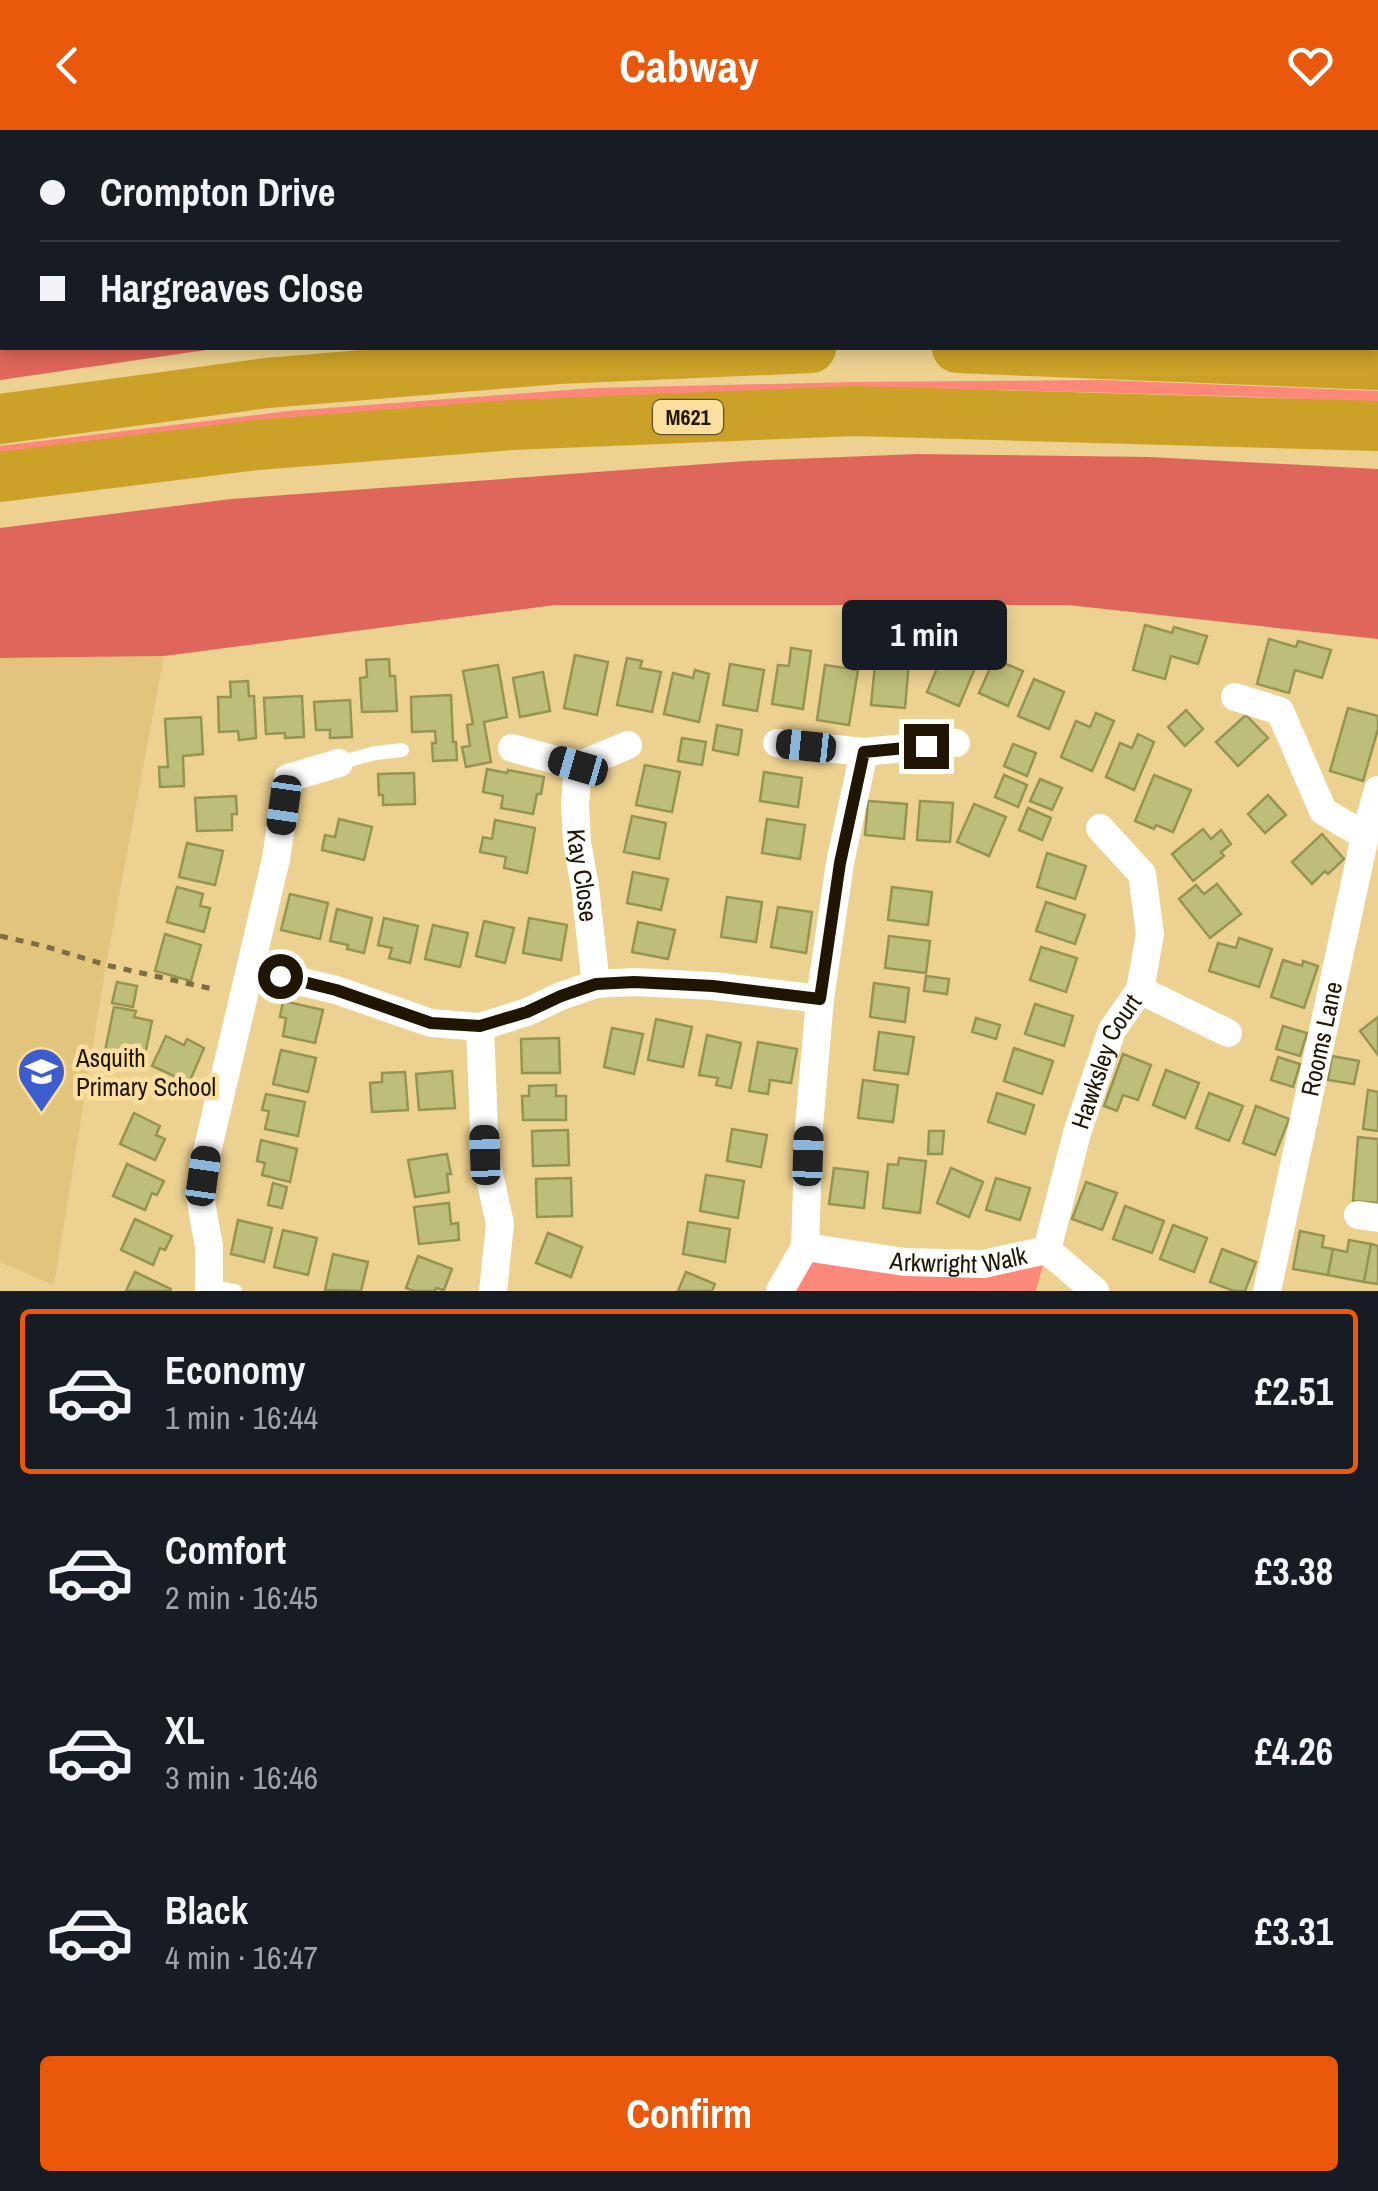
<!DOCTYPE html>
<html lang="en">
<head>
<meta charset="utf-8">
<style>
  body { margin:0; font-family:"Archivo Narrow",sans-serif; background:#20242c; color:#f1f3f6; height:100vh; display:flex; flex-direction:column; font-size:38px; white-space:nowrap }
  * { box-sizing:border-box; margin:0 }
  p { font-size:32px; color:#9ea1a6 }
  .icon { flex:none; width:55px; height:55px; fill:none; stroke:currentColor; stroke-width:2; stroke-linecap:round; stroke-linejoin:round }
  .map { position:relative; height:1161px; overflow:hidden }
  .details { display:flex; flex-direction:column; background:#171b24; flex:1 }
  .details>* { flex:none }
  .guide { position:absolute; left:0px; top:0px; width:1380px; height:220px; box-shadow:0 5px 15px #0003; display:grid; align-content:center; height:220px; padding:0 40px; background:#171b24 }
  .end { position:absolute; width:45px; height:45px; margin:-22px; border:12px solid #1f1500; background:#fff; box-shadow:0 0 0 5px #fff }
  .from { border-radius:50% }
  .bubble { position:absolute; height:70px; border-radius:10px; background:#171b24; box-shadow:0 5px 15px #0003; font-size:32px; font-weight:700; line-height:70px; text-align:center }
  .car { position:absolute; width:30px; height:60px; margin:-30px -15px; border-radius:12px; box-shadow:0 0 8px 2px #0007; background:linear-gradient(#222 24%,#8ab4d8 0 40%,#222 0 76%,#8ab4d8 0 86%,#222 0) }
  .guide b { display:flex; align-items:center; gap:35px; height:95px; font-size:38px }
  .guide b+b { border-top:2px solid #363941 }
  .guide i { width:25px; height:25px; background:#f1f3f6 }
  ul { padding:18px 0 0; list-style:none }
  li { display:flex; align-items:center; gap:30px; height:165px; margin:0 20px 15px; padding:0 20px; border:5px solid transparent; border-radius:10px }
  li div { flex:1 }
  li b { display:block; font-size:38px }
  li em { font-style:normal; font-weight:700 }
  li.active { border-color:#ea580c }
  li>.icon { width:90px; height:90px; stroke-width:1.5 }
  .action { display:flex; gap:20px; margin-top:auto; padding:20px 40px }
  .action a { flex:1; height:115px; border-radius:10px; background:#ea580c; color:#fff; font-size:40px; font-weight:700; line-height:115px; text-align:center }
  header { display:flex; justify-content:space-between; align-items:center; height:130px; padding:0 40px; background:#ea580c; color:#fff; font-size:45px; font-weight:700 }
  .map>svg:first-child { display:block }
  .built { fill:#e2c47c }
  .green { fill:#fd8779 }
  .forest { fill:#df665a }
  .building { fill:#bebe7b; stroke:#959452; stroke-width:2.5 }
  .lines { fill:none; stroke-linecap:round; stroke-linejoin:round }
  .path { stroke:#7e6c43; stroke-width:5; stroke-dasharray:8 8; stroke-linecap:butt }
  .service { stroke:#fff; stroke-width:14 }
  .minor { stroke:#fff; stroke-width:28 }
  .motorway { stroke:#cba127; stroke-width:50 }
  .route { stroke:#1f1500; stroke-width:12 }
  .labels { text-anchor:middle; stroke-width:9; stroke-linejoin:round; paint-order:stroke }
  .shield { fill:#fadf9e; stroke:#61522f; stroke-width:2.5 }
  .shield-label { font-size:22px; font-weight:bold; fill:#1f1500 }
  .street-label { font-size:25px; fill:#1f1500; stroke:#fadf9e }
  .poi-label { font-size:25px; fill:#1f1500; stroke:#fadf9e; text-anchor:start }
</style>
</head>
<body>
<header><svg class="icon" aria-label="back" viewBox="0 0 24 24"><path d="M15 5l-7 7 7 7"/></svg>Cabway<svg class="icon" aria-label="heart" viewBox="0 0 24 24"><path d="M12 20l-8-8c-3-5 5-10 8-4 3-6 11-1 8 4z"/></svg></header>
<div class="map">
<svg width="1378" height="1161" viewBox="0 0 1378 1161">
  <rect width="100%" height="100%" fill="#ecd191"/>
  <!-- built -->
  <path class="built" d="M 164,526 L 106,835 L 54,1155 L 0,1132 L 0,528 Z"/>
  <!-- green -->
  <g class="green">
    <path d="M 1103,250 L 1378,261 L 1378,273 L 1261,267 L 1009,260 L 594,269 L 0,326 L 0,316 L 288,281 L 593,258 L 855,252 Z"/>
    <path d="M 805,1117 L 905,1132 L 1047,1120 L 1036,1161 L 780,1161 Z"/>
  </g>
  <!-- forest -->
  <g class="forest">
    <path d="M 0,0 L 809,0 L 811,2 L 2,2 L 2,218 L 220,218 L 0,250 Z"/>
    <path d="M 917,324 L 1149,327 L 1378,339 L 1378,509 L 1068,475 L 555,475 L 164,526 L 0,528 L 0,398 L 231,369 L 746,331 Z"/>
  </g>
  <!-- building -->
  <g class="building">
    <path d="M 1145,495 L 1172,503 L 1174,497 L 1207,506 L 1198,534 L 1171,526 L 1165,549 L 1133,540 Z"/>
    <path d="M 1269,509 L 1296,517 L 1298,511 L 1331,520 L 1322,548 L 1295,540 L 1289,563 L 1257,554 Z"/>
    <path d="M 791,518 L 811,521 L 803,579 L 772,574 L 778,535 L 789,536 Z"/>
    <path d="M 945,519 L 958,524 L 955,530 L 975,538 L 959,576 L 927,562 Z"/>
    <path d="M 575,525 L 608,532 L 597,585 L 564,578 Z"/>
    <path d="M 627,528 L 642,531 L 640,538 L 661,542 L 652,582 L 617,575 Z"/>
    <path d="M 389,529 L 390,546 L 395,546 L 397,581 L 362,582 L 360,548 L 367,547 L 366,530 Z"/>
    <path d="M 994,529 L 1023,541 L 1008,576 L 979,563 Z"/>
    <path d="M 896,531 L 909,532 L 905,578 L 871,575 L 875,535 L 895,537 Z"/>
    <path d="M 730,534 L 764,540 L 757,581 L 723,575 Z"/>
    <path d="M 498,535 L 507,587 L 484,592 L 491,632 L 466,637 L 462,617 L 470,616 L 467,595 L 473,594 L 463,541 Z"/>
    <path d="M 825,535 L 858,540 L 849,595 L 817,590 Z"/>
    <path d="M 695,540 L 709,544 L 699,592 L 664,584 L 673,543 L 693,548 Z"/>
    <path d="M 543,542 L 550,581 L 520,587 L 513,548 Z"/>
    <path d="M 1034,549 L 1064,562 L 1049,599 L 1018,586 Z"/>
    <path d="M 248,551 L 249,566 L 254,566 L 256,608 L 239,610 L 238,601 L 219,602 L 218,567 L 231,567 L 230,552 Z"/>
    <path d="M 451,565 L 453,612 L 456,612 L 457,630 L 433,631 L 432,613 L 436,613 L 435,601 L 412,602 L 411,567 Z"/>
    <path d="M 302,566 L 304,607 L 285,608 L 285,603 L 266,604 L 264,568 Z"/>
    <path d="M 350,570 L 352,607 L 330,608 L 330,600 L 316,600 L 314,572 Z"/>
    <path d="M 1348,578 L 1378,586 L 1378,599 L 1363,651 L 1330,641 Z"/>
    <path d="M 1186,580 L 1203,599 L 1185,616 L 1168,597 Z"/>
    <path d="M 1096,583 L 1114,591 L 1092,641 L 1061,627 L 1076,591 L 1090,597 Z"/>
    <path d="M 1246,585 L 1268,608 L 1238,636 L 1216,612 Z"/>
    <path d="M 201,587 L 203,624 L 183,626 L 184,656 L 160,657 L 159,637 L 168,637 L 165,589 Z"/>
    <path d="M 717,595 L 742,600 L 738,625 L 713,620 Z"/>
    <path d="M 1138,604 L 1154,612 L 1134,660 L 1106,647 L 1120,613 L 1132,618 Z"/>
    <path d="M 682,608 L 706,612 L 702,635 L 678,631 Z"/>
    <path d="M 1013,614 L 1036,623 L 1027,646 L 1004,636 Z"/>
    <path d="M 645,635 L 680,642 L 672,682 L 636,675 Z"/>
    <path d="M 487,639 L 507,643 L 508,640 L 544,647 L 541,664 L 537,664 L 533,684 L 501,678 L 503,666 L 483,662 Z"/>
    <path d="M 764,642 L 802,648 L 798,677 L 760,671 Z"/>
    <path d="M 414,643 L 415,674 L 383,675 L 383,665 L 379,665 L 378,644 Z"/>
    <path d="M 1004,645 L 1027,655 L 1018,677 L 995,667 Z"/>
    <path d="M 1154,645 L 1191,660 L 1173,702 L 1156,695 L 1154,699 L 1135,691 Z"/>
    <path d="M 1040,649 L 1062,658 L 1052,680 L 1030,671 Z"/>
    <path d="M 1268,665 L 1286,685 L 1265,703 L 1248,684 Z"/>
    <path d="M 236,666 L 237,684 L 232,684 L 232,700 L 197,701 L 195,668 Z"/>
    <path d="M 868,671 L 907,674 L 904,709 L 865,705 Z"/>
    <path d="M 920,671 L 953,673 L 950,712 L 917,710 Z"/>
    <path d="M 974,674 L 1006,687 L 989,726 L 957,712 Z"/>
    <path d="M 1028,678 L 1051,688 L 1042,710 L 1019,700 Z"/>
    <path d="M 632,686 L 666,693 L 659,729 L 624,722 Z"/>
    <path d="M 339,689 L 372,697 L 364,730 L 322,720 L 325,705 L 335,707 Z"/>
    <path d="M 767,689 L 805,695 L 800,729 L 762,723 Z"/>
    <path d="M 495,690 L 535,698 L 527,743 L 504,738 L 506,727 L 480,722 L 483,707 L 492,709 Z"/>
    <path d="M 1203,699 L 1211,709 L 1221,700 L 1231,714 L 1221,722 L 1224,726 L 1193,751 L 1172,724 Z"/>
    <path d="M 1322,704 L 1344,729 L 1328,744 L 1325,741 L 1312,754 L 1292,732 Z"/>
    <path d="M 187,713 L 223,721 L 215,755 L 179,747 Z"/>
    <path d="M 1047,723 L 1086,736 L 1075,769 L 1037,757 Z"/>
    <path d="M 633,742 L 668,749 L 661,780 L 627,773 Z"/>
    <path d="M 1217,754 L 1241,784 L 1210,808 L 1179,769 L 1196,755 L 1204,764 Z"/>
    <path d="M 177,757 L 203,764 L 200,776 L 210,778 L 204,802 L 167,792 Z"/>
    <path d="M 892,757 L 932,762 L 928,795 L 888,790 Z"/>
    <path d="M 290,764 L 328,773 L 320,809 L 281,800 Z"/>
    <path d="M 727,767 L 762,772 L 756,812 L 721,807 Z"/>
    <path d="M 1046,772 L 1085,785 L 1075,814 L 1036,801 Z"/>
    <path d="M 778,777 L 812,782 L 806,823 L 771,817 Z"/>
    <path d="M 337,779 L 372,788 L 364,823 L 347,819 L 348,815 L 330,811 Z"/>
    <path d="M 384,788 L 418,796 L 410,833 L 389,828 L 392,818 L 378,815 Z"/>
    <path d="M 529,788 L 567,795 L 561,830 L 523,823 Z"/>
    <path d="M 484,791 L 514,798 L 505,833 L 476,826 Z"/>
    <path d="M 638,792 L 675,800 L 668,829 L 632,822 Z"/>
    <path d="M 433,795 L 468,803 L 460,837 L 425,829 Z"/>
    <path d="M 165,804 L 201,815 L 191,851 L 155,841 Z"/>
    <path d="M 889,806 L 930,811 L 926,843 L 885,838 Z"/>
    <path d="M 1239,808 L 1272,819 L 1259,857 L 1209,841 L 1218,813 L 1236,818 Z"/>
    <path d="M 1041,817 L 1077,828 L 1066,862 L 1030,850 Z"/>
    <path d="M 1283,830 L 1302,836 L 1303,831 L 1318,836 L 1304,878 L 1271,867 Z"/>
    <path d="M 926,846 L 949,849 L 947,864 L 924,861 Z"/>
    <path d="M 117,852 L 137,856 L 133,877 L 112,873 Z"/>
    <path d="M 874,853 L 909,858 L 905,892 L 870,887 Z"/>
    <path d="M 283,871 L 323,880 L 315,913 L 283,906 L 286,888 L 280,887 Z"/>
    <path d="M 1035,874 L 1073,886 L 1064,916 L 1025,904 Z"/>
    <path d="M 114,877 L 136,881 L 134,887 L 152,891 L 144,929 L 105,921 Z"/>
    <path d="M 1378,887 L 1378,925 L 1360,901 Z"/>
    <path d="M 976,888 L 1000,895 L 996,909 L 972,902 Z"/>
    <path d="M 656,889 L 692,897 L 683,937 L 648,930 Z"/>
    <path d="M 1283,896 L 1307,903 L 1300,926 L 1276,919 Z"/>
    <path d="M 612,898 L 643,904 L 634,944 L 604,937 Z"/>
    <path d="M 879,902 L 914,907 L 908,944 L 874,940 Z"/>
    <path d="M 707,905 L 741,913 L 731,958 L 716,955 L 718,948 L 699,945 Z"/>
    <path d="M 166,906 L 184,915 L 187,909 L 204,918 L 189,953 L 152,936 Z"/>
    <path d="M 559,908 L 560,943 L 522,943 L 521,909 Z"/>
    <path d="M 758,912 L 797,919 L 791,953 L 770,950 L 768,964 L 749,961 Z"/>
    <path d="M 1014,918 L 1053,931 L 1042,964 L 1004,951 Z"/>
    <path d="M 281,920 L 316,928 L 308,962 L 273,954 Z"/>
    <path d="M 1123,924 L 1151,935 L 1138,970 L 1123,965 L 1117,981 L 1104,976 Z"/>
    <path d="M 1332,926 L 1359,931 L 1354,954 L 1328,950 Z"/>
    <path d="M 1278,927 L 1300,934 L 1293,957 L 1271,950 Z"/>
    <path d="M 1166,940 L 1199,953 L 1185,988 L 1153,975 Z"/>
    <path d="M 452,941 L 455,978 L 419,980 L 416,944 Z"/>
    <path d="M 405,942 L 408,980 L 372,982 L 370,953 L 382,952 L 382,943 Z"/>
    <path d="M 863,950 L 898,955 L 893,992 L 858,988 Z"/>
    <path d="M 556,955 L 556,966 L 566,966 L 566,990 L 523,990 L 522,966 L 529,966 L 529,956 Z"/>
    <path d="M 1368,960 L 1378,962 L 1378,1001 L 1363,999 Z"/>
    <path d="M 997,963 L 1034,975 L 1025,1004 L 988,992 Z"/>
    <path d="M 1209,963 L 1243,976 L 1229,1011 L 1196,998 Z"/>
    <path d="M 266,964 L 305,972 L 298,1006 L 265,999 L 269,981 L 262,980 Z"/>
    <path d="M 1256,976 L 1289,989 L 1275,1025 L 1243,1013 Z"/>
    <path d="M 134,983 L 160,996 L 156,1005 L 165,1009 L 155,1030 L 120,1014 Z"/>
    <path d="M 732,999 L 767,1005 L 761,1037 L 727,1031 Z"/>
    <path d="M 568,1000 L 569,1035 L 533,1036 L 532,1001 Z"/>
    <path d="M 929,1001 L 944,1001 L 942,1024 L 928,1024 Z"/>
    <path d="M 1358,1007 L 1378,1009 L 1378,1073 L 1353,1071 Z"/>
    <path d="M 261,1010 L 297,1019 L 290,1052 L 262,1045 L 265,1033 L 257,1031 Z"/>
    <path d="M 447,1024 L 451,1044 L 447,1044 L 449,1062 L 415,1067 L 408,1030 Z"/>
    <path d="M 899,1028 L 926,1031 L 920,1083 L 883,1078 L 888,1034 L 898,1035 Z"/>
    <path d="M 127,1034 L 164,1051 L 157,1065 L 152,1063 L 145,1080 L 113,1066 Z"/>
    <path d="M 834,1038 L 868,1042 L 864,1078 L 829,1074 Z"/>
    <path d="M 951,1038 L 983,1052 L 969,1087 L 937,1073 Z"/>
    <path d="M 706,1045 L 744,1051 L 738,1088 L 700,1081 Z"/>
    <path d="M 571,1048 L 572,1086 L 537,1087 L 536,1049 Z"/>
    <path d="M 996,1048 L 1030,1058 L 1020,1090 L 986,1080 Z"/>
    <path d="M 1086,1052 L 1117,1063 L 1102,1100 L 1072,1089 Z"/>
    <path d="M 273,1053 L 287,1057 L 282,1078 L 268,1075 Z"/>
    <path d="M 449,1073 L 451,1094 L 458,1093 L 459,1110 L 419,1114 L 414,1077 Z"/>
    <path d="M 1125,1076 L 1164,1091 L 1152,1123 L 1113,1109 Z"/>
    <path d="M 135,1089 L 172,1106 L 165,1120 L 160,1118 L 153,1135 L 121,1120 Z"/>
    <path d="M 238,1090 L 272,1098 L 264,1132 L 231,1124 Z"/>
    <path d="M 688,1092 L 730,1099 L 725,1132 L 683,1124 Z"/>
    <path d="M 1173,1095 L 1207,1108 L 1194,1142 L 1160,1129 Z"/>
    <path d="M 283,1100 L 317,1108 L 308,1145 L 274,1137 Z"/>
    <path d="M 1300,1101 L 1324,1106 L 1322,1117 L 1333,1119 L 1328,1145 L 1293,1139 Z"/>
    <path d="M 548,1103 L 582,1117 L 571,1147 L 536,1133 Z"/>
    <path d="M 1349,1110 L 1371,1114 L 1364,1152 L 1328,1145 L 1333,1119 L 1347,1122 Z"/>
    <path d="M 1371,1114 L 1378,1116 L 1378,1154 L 1364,1152 Z"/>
    <path d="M 1222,1119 L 1256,1132 L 1245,1161 L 1234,1161 L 1210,1152 Z"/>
    <path d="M 333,1124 L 368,1132 L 361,1161 L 325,1160 Z"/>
    <path d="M 418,1126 L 452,1139 L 444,1160 L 436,1158 L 435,1161 L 414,1161 L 406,1158 Z"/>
    <path d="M 135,1142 L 171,1159 L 170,1161 L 126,1161 Z"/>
    <path d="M 686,1142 L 715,1154 L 712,1161 L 678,1161 Z"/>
  </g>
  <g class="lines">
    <!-- path -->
    <g class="path">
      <path d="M 0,211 L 2,211"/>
      <path d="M 0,806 L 44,816 L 106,835 L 217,860"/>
    </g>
    <!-- service -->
    <g class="service">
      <path d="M 339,633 L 375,623 L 402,620"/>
      <path d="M 209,1156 L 235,1161"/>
    </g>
    <!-- minor -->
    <g class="minor">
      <path d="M 1235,567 L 1280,581 L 1323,681 L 1365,706"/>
      <path d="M 777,613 L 864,622"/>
      <path d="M 512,618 L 578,636 L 628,615"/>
      <path id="s1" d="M 578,636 L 575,674 L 577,712 L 585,757 L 596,854"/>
      <path d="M 251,840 L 336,860 L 431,893 L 480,897 L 527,882 L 561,866 L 596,854 L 635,852 L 713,856 L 820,869"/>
      <path d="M 1140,860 L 1228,903"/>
      <path d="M 480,897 L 485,1025 L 500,1094 L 493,1161"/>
      <path d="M 1358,1085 L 1378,1088"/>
      <path id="s2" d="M 805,1117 L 905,1132 L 983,1134 L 1047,1120 L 1095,1161"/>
      <path id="s3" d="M 1047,1120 L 1077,1003 L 1112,900 L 1140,860 L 1150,804 L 1142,744 L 1100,698"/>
      <path d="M 209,1161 L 209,1117 L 200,1066 L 206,1026 L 276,729 L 288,648 L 339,633"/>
      <path d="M 780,1161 L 805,1117 L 809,996 L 820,869 L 840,733 L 864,622 L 956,613"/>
      <path id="s4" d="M 1267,1161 L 1365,706 L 1378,660"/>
    </g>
    <!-- motorway -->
    <g class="motorway">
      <path d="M 957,218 L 1378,235"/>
      <path d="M 0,289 L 267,253 L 558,229 L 811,218"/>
      <path d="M 0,347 L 257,315 L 512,295 L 855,281 L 1378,296"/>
    </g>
  </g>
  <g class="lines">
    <!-- route -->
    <path class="route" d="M 280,846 L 336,860 L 431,893 L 480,896 L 527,882 L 561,866 L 596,854 L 634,852 L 713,856 L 820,869 L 840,733 L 864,622 L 926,616"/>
  </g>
  <!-- icons -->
  <defs>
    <symbol id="school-pin" viewBox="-11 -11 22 30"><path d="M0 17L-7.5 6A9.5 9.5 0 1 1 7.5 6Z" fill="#3d5dcf" stroke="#fadf9e"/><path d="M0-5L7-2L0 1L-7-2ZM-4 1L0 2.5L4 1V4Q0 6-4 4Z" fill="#fff"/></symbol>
  </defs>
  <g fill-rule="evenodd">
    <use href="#school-pin" x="14" y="914" width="55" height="75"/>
  </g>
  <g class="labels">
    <!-- shield labels -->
    <rect class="shield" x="653" y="270" width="70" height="34" rx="8"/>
    <g class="shield-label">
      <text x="688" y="295">M621</text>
    </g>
    <!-- street labels -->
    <g class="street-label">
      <text dy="9" stroke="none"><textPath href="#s1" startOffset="110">Kay Close</textPath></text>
      <text dy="9" stroke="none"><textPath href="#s4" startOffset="258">Rooms Lane</textPath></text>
      <text dy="9" stroke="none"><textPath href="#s3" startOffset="198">Hawksley Court</textPath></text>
      <text dy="9" stroke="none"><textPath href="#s2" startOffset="155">Arkwright Walk</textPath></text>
    </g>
    <!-- poi labels -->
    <g class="poi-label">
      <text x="76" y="937">Asquith<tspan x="76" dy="29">Primary School</tspan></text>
    </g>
  </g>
</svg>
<i class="end from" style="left:280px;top:846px"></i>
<i class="end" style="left:926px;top:616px"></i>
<div class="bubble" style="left:842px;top:470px;width:165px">1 min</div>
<i class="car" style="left:806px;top:616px;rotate:276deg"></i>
<i class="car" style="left:578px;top:636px;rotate:286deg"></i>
<i class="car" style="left:284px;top:675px;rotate:188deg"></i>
<i class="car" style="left:485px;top:1025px;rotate:358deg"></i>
<i class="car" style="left:808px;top:1026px;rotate:2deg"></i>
<i class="car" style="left:203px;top:1046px;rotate:8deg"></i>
<div class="guide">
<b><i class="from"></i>Crompton Drive</b>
<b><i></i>Hargreaves Close</b>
</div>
</div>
<section class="details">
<ul>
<li class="active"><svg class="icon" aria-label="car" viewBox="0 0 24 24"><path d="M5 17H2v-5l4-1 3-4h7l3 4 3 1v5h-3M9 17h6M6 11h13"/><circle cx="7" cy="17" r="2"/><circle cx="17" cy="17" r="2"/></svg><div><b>Economy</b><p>1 min · 16:44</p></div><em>£2.51</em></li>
<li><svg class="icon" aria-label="car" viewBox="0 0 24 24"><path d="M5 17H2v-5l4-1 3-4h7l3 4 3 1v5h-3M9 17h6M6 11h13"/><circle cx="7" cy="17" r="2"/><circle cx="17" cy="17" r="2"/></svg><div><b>Comfort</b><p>2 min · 16:45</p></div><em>£3.38</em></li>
<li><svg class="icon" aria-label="car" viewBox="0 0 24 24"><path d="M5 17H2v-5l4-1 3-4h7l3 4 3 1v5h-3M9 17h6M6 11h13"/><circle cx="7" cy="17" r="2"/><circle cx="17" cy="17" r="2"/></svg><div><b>XL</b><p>3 min · 16:46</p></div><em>£4.26</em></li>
<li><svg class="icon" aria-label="car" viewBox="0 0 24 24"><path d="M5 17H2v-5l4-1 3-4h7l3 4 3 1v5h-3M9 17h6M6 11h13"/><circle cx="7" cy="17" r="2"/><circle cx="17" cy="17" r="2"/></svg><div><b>Black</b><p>4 min · 16:47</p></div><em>£3.31</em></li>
</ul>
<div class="action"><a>Confirm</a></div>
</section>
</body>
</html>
